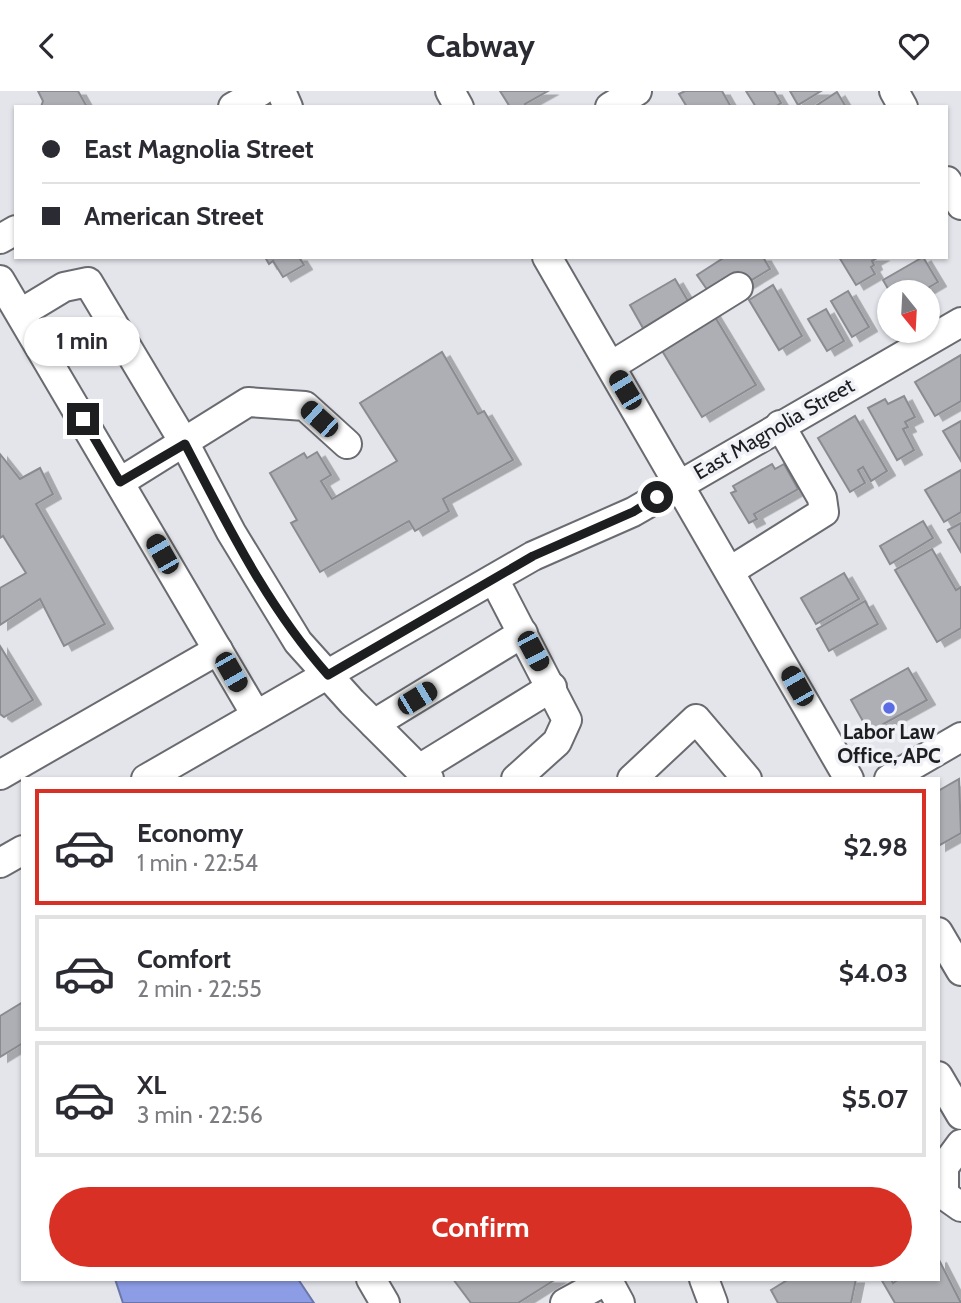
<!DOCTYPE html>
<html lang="en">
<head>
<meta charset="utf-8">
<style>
  body { margin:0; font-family:Cabin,sans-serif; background:#f7f7f7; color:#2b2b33; height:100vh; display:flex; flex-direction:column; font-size:26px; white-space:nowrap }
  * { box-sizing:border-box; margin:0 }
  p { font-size:23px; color:#7c7c81 }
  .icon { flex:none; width:38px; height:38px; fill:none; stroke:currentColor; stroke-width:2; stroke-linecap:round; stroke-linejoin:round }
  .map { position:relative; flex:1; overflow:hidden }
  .sheet { position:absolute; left:21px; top:686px; width:919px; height:504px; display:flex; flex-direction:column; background:#fff; border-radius:0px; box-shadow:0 2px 5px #0004 }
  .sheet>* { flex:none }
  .top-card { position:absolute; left:14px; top:14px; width:934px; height:154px; border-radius:0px; box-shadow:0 2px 5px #0004; display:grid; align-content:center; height:154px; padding:0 28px; background:#fff }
  .needle { width:46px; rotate:162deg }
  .fabs { position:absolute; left:877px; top:189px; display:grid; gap:14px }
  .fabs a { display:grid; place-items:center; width:63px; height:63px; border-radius:50%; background:#fff; box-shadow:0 2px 5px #0004; font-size:35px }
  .end { position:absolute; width:32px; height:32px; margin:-16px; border:9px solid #1d1e20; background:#fff; box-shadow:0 0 0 4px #fff }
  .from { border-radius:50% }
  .bubble { position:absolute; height:49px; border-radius:24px; background:#fff; box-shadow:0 2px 5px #0004; font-size:23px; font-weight:800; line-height:49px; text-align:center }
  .car { position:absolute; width:21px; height:42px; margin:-21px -10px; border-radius:9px; box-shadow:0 0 5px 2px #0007; background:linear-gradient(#222 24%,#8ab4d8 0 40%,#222 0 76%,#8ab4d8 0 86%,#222 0) }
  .top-card b { display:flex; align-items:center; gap:24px; height:66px; font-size:26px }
  .top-card b+b { border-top:2px solid #e1e1e2 }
  .top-card i { width:18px; height:18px; background:#2b2b33 }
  ul { padding:12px 0 0; list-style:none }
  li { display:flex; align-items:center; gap:21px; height:116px; margin:0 14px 10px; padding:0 14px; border:4px solid #e1e1e2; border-radius:0px }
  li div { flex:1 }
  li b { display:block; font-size:26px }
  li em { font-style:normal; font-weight:800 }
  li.current { border-color:#d93025 }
  li>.icon { width:63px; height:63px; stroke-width:1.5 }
  .action { display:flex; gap:14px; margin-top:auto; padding:14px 28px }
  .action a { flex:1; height:80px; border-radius:42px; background:#d93025; color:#fff; font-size:28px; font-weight:800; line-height:80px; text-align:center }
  header { display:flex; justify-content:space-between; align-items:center; height:91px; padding:0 28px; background:#fff; font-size:32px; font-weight:800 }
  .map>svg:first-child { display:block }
  .water { fill:#8c9de6; stroke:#6b77ab; stroke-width:2 }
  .building { fill:#aeafb5; stroke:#8a8b91; stroke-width:2; filter:url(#shadow) }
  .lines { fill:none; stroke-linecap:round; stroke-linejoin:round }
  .minor-casing { stroke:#696b70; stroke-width:32 }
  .minor { stroke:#fff; stroke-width:28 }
  .route { stroke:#1d1e20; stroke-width:9 }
  .poi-dot { fill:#5a6ce3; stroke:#f1f2f8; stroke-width:2.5 }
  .labels { text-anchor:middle; stroke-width:7; stroke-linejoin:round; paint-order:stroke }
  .street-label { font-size:21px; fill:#1d1e20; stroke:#f1f2f8 }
  .poi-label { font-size:21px; font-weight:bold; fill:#1d1e20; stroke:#f1f2f8 }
</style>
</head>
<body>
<header><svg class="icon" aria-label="back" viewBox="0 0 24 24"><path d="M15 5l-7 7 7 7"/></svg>Cabway<svg class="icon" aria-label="heart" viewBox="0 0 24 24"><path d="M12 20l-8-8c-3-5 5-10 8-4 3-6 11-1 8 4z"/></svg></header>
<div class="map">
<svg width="961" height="1212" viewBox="0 0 961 1212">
  <defs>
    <filter id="shadow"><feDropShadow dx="8" dy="4.5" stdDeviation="0" flood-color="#0004"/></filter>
  </defs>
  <rect width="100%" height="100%" fill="#e3e5eb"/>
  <!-- water -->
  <path class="water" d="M 115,1188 L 298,1188 L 314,1212 L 123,1212 Z"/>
  <!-- building -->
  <g class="building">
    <path d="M 38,0 L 78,0 L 87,16 L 41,16 L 43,10 Z"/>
    <path d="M 500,0 L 548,0 L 525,13 L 527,16 L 510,16 Z"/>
    <path d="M 685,0 L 722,0 L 731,16 L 687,16 L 679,3 Z"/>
    <path d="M 746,0 L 774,0 L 781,12 L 775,16 L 756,16 Z"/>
    <path d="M 790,0 L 821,0 L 798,14 Z"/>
    <path d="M 837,1 L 846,16 L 814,16 Z"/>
    <path d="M 265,166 L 299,166 L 304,174 L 283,186 L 273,170 L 269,173 Z"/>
    <path d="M 725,166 L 763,166 L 770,178 L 745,193 L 738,181 L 708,200 L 697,184 Z"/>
    <path d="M 839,166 L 879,166 L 872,170 L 874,174 L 871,176 L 875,183 L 856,194 Z"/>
    <path d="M 923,166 L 938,191 L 921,201 L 890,201 L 883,189 Z"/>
    <path d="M 675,188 L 688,210 L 643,237 L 630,214 Z"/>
    <path d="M 773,194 L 802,245 L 779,259 L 749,209 Z"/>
    <path d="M 848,200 L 869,236 L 852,246 L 831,210 Z"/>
    <path d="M 826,218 L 844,250 L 827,260 L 808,228 Z"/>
    <path d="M 712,221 L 756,294 L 702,326 L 658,253 Z"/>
    <path d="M 442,261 L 478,323 L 484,320 L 513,369 L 443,408 L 449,420 L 415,440 L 409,430 L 320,481 L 291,432 L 297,429 L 270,382 L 304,362 L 307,367 L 317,361 L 331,384 L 321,390 L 332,408 L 397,370 L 360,312 Z"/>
    <path d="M 961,264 L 961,310 L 935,325 L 915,291 Z"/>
    <path d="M 904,305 L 915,326 L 905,331 L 908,336 L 903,338 L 914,359 L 897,369 L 868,317 L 885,308 L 888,313 Z"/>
    <path d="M 855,325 L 887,380 L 871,390 L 863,376 L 858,379 L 865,392 L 850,401 L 818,347 Z"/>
    <path d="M 961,330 L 961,370 L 943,340 Z"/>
    <path d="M 0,363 L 20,388 L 40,377 L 53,403 L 36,413 L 105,533 L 64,555 L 40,508 L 0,534 L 0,497 L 26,482 L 3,445 L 0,447 Z"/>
    <path d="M 772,373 L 775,378 L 784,373 L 798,398 L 754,423 L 757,428 L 749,432 L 731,402 L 736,400 L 733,395 Z"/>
    <path d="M 961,379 L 961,421 L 944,431 L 925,399 Z"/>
    <path d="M 923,430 L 933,447 L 890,473 L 880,455 Z"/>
    <path d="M 961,432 L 961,461 L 948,439 Z"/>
    <path d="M 932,458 L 956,499 L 961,496 L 961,537 L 937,551 L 895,479 Z"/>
    <path d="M 844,482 L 859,508 L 816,533 L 801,507 Z"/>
    <path d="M 865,510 L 878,533 L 829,560 L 817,538 Z"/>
    <path d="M 0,555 L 33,609 L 4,626 L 0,623 Z"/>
    <path d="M 908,577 L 927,609 L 869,641 L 851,609 Z"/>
    <path d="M 959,688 L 961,742 L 938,755 L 938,700 Z"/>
    <path d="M 23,911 L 23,952 L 0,966 L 0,925 Z"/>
    <path d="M 938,1167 L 961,1212 L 895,1212 L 881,1188 L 891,1188 L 893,1192 L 899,1188 L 938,1188 Z"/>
    <path d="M 453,1188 L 556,1188 L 518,1212 L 471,1212 Z"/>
    <path d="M 789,1188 L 856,1188 L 851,1212 L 778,1212 L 771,1199 Z"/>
  </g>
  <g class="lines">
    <defs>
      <g id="minor">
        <path d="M 281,0 L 288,16"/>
        <path d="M 450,0 L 459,16"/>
        <path d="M 894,0 L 903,16"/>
        <path d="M 233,16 L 261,0"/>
        <path d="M 610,16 L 637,0"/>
        <path d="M 947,90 L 961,114"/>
        <path d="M 0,148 L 16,139"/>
        <path d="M 547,166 L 849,688"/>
        <path d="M 0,189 L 256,624"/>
        <path d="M 21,222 L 64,196 L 88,191 L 185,353 L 231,441 L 298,551 L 352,611 L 429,688"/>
        <path d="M 611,275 L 738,196"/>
        <path d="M 120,391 L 248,311 L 305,315 L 347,353"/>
        <path d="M 730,480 L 824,421 L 822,407 L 780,334"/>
        <path d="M 494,488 L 567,629 L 557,651 L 516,688"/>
        <path d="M 374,633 L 523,542"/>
        <path d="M 419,678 L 552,596"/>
        <path d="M 0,684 L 218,559"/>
        <path d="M 146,688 L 533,465 L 633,421 L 961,231"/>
        <path d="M 632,688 L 696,628 L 747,688"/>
        <path d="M 889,688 L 961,646"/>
        <path d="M 0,772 L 23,759"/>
        <path d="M 938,841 L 961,880"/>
        <path d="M 938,985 L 961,1024"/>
        <path d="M 961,1053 L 944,1076 L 944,1104 L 961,1116"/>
        <path d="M 371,1188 L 385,1212"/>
        <path d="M 607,1188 L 620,1212"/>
        <path d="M 704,1188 L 713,1212"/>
        <path d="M 565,1212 L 607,1189"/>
      </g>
    </defs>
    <!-- minor casing -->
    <use href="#minor" class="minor-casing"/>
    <!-- minor -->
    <use href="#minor" class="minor"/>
  </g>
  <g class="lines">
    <!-- route -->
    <path class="route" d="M 83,328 L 120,391 L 185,353 C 227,433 267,516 328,584 L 533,465 L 633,421 L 657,406"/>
  </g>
  <!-- markers -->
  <circle class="poi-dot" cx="889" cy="617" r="7"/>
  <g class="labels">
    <!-- street labels -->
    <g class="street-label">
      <text transform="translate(774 338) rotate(-30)" y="7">East Magnolia Street</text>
    </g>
    <!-- poi labels -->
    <g class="poi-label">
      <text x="889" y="648">Labor Law<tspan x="889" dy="24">Office, APC</tspan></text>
    </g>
  </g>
</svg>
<div class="fabs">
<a><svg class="needle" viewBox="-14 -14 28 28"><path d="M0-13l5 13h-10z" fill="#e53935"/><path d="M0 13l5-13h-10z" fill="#7c7c81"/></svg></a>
</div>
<i class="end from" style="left:657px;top:406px"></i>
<i class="end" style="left:83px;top:328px"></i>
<div class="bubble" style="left:24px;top:226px;width:116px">1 min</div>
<i class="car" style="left:625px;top:299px;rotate:329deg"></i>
<i class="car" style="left:319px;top:328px;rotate:312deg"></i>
<i class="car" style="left:162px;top:463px;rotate:330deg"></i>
<i class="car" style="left:533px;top:560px;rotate:152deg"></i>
<i class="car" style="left:231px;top:581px;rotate:150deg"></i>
<i class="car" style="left:797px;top:595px;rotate:330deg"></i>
<i class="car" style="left:417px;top:607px;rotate:59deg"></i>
<div class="top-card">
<b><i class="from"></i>East Magnolia Street</b>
<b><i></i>American Street</b>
</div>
<section class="sheet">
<ul>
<li class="current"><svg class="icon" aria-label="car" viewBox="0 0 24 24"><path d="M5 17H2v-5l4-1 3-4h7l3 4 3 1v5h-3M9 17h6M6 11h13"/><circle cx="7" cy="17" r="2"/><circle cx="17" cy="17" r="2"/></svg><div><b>Economy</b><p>1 min · 22:54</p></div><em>$2.98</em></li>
<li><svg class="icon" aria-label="car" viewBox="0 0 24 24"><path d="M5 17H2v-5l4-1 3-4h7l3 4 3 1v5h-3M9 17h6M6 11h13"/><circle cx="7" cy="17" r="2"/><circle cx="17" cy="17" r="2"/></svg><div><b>Comfort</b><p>2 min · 22:55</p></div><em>$4.03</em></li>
<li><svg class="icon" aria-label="car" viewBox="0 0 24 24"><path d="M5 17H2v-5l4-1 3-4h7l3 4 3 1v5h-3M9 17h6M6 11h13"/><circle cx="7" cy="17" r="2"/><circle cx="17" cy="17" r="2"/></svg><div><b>XL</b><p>3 min · 22:56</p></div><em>$5.07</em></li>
</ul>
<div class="action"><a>Confirm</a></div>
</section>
</div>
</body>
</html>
